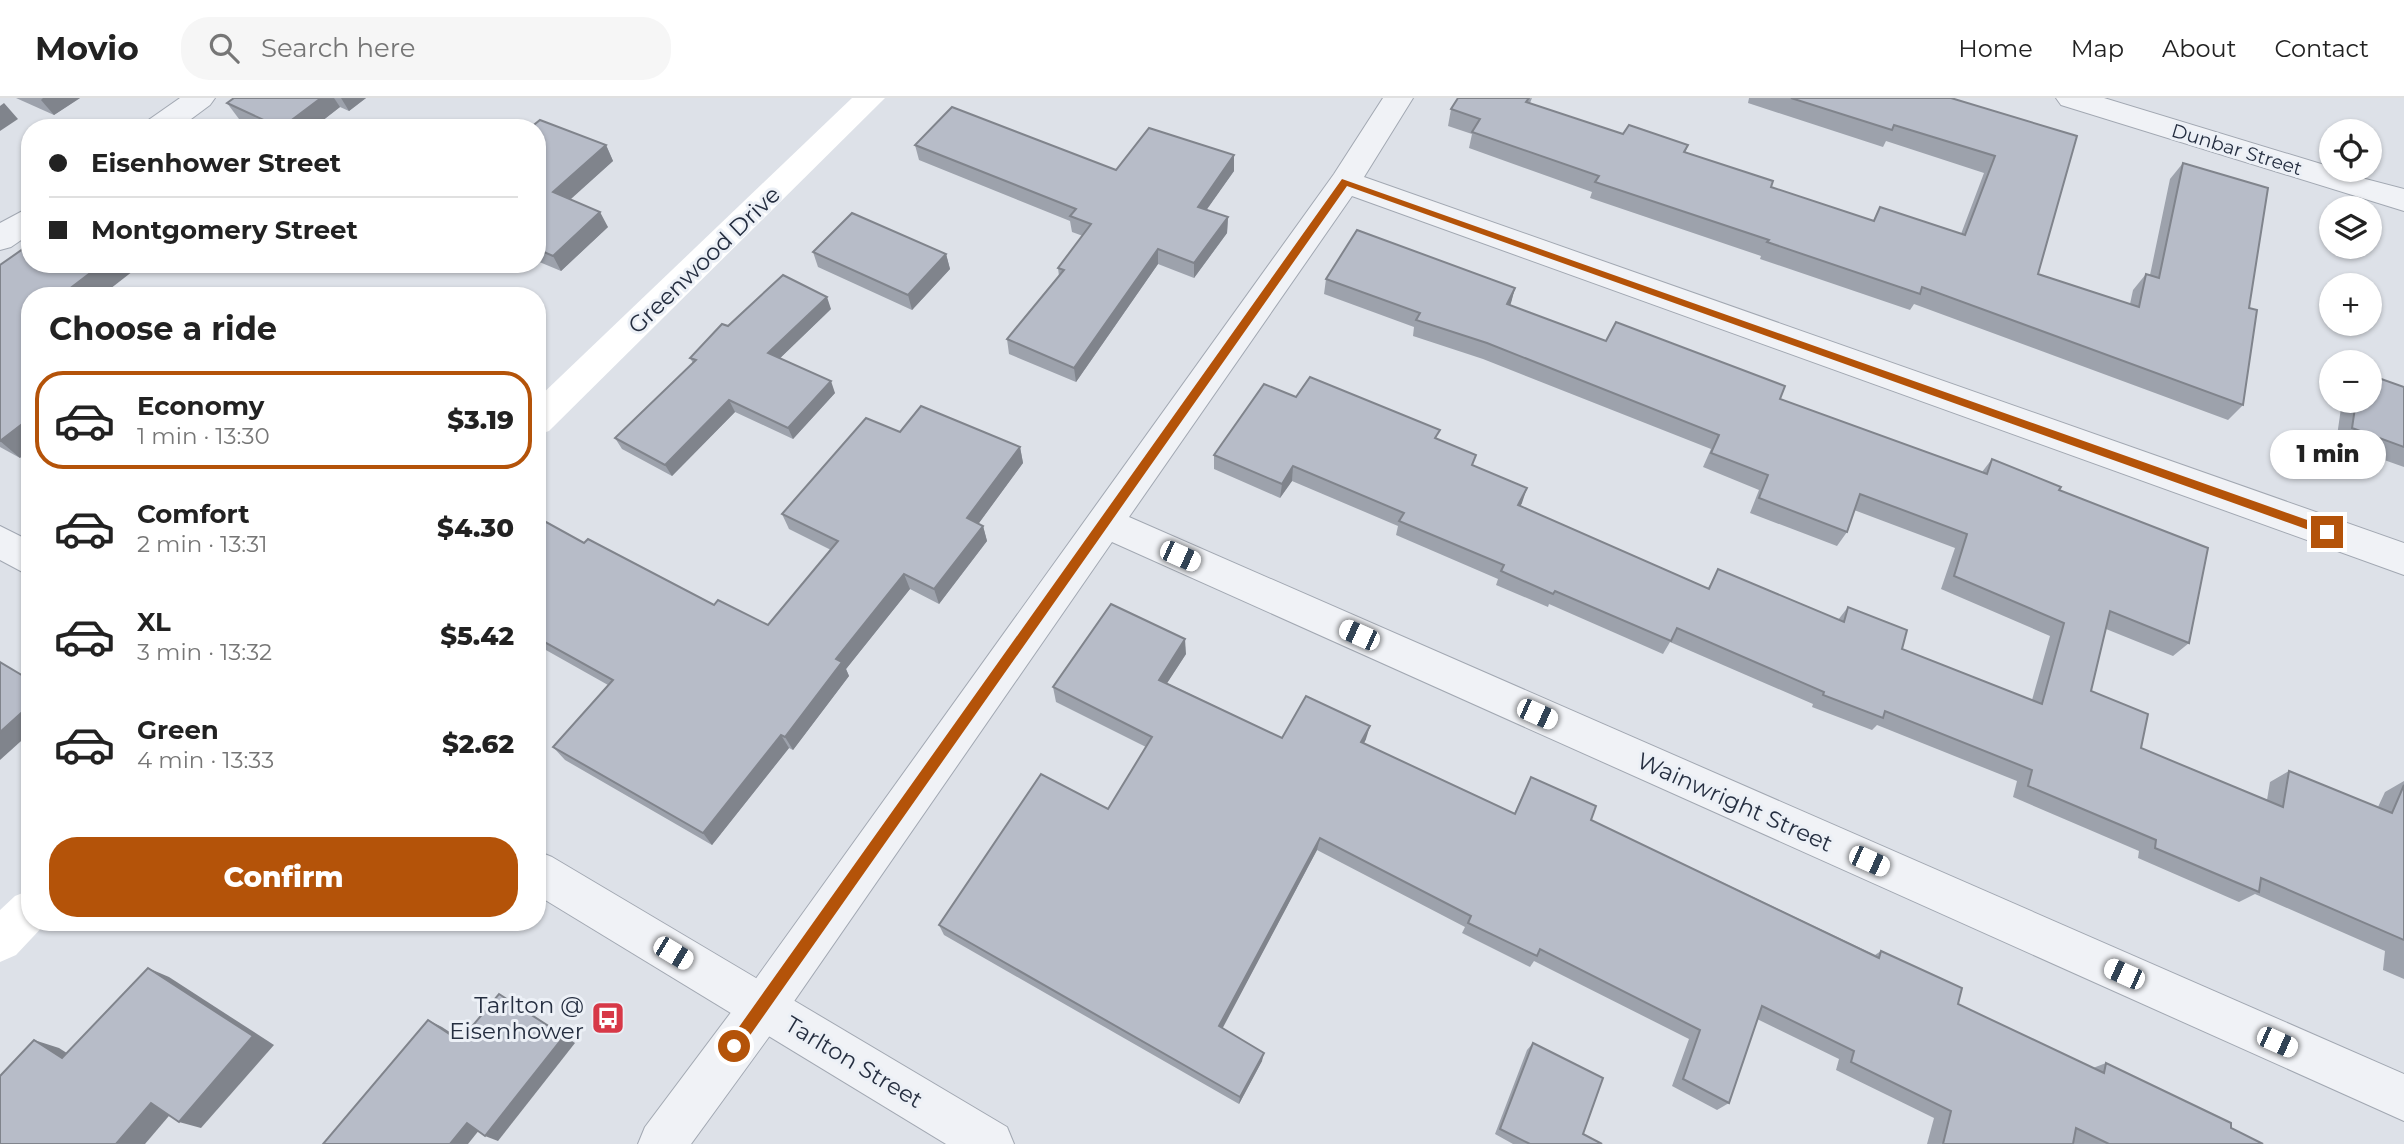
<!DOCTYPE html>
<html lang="en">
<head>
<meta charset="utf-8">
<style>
  body { margin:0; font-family:Montserrat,sans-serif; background:#f6f6f6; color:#222; height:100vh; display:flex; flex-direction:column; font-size:26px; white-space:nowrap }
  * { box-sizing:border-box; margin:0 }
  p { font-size:23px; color:#767676 }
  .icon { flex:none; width:38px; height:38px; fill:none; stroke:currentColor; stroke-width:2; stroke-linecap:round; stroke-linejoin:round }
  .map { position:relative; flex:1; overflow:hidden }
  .sheet { position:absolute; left:21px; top:189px; width:525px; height:644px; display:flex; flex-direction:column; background:#fff; border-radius:28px; box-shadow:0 2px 5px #0004 }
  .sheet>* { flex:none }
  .top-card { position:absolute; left:21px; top:21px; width:525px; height:154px; border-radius:28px; box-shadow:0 2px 5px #0004; display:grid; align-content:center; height:154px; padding:0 28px; background:#fff }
  .controls { position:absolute; left:2319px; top:21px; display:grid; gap:14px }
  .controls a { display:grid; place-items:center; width:63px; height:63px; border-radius:50%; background:#fff; box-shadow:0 2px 5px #0004; font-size:35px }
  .end { position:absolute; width:32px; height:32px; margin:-16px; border:9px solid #b45309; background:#fff; box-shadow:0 0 0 4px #fff }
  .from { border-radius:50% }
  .bubble { position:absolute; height:49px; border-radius:24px; background:#fff; box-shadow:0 2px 5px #0004; font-size:23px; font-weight:800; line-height:49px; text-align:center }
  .car { position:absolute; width:21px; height:42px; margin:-21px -10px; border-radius:9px; box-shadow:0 0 5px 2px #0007; background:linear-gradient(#fff 24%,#345 0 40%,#fff 0 76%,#345 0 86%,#fff 0) }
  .top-card b { display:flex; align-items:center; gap:24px; height:66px; font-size:26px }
  .top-card b+b { border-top:2px solid #e0e0e0 }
  .top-card i { width:18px; height:18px; background:#222 }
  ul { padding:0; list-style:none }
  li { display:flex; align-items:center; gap:21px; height:98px; margin:0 14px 10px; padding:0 14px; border:4px solid transparent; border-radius:28px }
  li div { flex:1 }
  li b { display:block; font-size:26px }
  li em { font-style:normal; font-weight:800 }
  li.on { border-color:#b45309 }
  li>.icon { width:63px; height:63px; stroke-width:1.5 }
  h2 { padding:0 28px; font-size:32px; line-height:84px }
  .action { display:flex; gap:14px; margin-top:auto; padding:14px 28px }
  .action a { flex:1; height:80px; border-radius:28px; background:#b45309; color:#fff; font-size:28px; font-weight:800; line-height:80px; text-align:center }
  header { display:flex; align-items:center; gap:42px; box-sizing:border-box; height:98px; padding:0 35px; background:#fff; border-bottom:2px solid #e0e0e0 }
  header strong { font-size:33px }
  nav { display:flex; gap:38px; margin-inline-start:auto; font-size:24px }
  .search { width:490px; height:63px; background:#f6f6f6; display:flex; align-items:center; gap:18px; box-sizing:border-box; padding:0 24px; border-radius:28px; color:#767676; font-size:26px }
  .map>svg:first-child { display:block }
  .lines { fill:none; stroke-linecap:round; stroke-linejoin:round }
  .minor-casing { stroke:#a2a8b2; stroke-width:2 }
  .tertiary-casing { stroke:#a2a8b2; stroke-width:2 }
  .minor { fill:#f0f2f6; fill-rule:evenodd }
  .tertiary { fill:#f0f2f6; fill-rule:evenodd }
  .secondary { fill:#fff; fill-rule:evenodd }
  .wall { fill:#9da2ac }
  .shaded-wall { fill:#80848c }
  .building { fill:#b7bcc8; stroke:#80848c; stroke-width:2 }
  .route { fill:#b45309 }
  .labels { text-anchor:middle; stroke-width:6; stroke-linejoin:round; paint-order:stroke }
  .far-street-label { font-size:19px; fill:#252e40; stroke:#ecf0f6 }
  .street-label { font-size:23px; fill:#252e40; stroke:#ecf0f6 }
  .poi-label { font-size:23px; fill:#252e40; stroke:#ecf0f6; text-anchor:end }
</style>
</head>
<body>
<header>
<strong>Movio</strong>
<div class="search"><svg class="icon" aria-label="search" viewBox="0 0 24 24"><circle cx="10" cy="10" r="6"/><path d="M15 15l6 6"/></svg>Search here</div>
<nav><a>Home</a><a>Map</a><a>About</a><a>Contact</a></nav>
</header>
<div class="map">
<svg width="2404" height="1046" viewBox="0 0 2404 1046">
  <rect width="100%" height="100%" fill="#dde1e8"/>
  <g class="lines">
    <defs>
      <g id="minor">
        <path d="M 180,0 L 215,0 L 210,7 L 179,30 L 143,30 L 147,23 Z"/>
        <path d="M 1383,0 L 1413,0 L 1364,79 L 2404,445 L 2404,477 L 1352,98 L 1129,419 L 2404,976 L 2404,1023 L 1112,444 L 779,925 L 691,1046 L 638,1046 L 645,1029 L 747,893 L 1334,76 Z"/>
        <path d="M 2056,0 L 2104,0 L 2331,69 L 2331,72 L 2404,91 L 2404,113 L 2061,7 Z"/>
        <path d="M 30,109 L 30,136 L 11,149 L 0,152 L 0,125 Z"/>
        <path d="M 0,428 L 30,443 L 30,478 L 0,462 Z"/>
      </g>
      <path id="tertiary" d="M 537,753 L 552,759 L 1007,1029 L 1014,1046 L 946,1046 L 537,797 Z"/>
    </defs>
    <!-- minor casing -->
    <use href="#minor" class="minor-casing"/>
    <!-- tertiary casing -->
    <use href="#tertiary" class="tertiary-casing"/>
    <!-- minor -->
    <use href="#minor" class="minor"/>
    <!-- tertiary -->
    <use href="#tertiary" class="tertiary"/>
    <!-- secondary -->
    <g class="secondary">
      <path d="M 852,0 L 885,0 L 549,333 L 537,337 L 537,301 Z"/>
      <path d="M 30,792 L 30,824 L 47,824 L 16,857 L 0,864 L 0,812 L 15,798 Z"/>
    </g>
  </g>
  <!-- wall -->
  <g class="wall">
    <path d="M 16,0 L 80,0 L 54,17 Z"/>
    <path d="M 234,0 L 366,0 L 349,13 L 340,9 L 313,30 L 258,30 L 239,21 L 227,5 Z"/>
    <path d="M 1532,0 L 1530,5 L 1623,36 L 1688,47 L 1685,55 L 1771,89 L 1873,123 L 1880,109 L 1961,136 L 1984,75 L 1886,43 L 1883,49 L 1748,5 L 1749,0 L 1951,0 L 2077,38 L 2038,176 L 2130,206 L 2133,192 L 2146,176 L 2150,177 L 2170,81 L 2183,65 L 2249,210 L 2243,307 L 2228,322 L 1914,206 L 1910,212 L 1760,161 L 1761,158 L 1590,100 L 1592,94 L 1469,50 L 1472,36 L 1448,28 L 1451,11 Z"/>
    <path d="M 537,30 L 606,47 L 613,63 L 570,101 L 608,129 L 561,173 L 537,163 Z"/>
    <path d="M 915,47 L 1116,72 L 1234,73 L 1206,112 L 1228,119 L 1227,135 L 1194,180 L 1158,166 L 1076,284 L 1009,256 L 1007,241 L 1059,178 L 1058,170 L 1083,138 L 1072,134 L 1070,123 L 919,62 Z"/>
    <path d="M 813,154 L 946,156 L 950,171 L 912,212 L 818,169 Z"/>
    <path d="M 0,167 L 30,198 L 20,360 L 0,349 Z"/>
    <path d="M 1326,181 L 1515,190 L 1510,207 L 1606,243 L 1780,301 L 1982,374 L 1992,361 L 2059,392 L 2189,545 L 2173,558 L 2106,531 L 2091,593 L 2141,650 L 2267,702 L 2270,684 L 2289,673 L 2378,709 L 2385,694 L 2404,683 L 2404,881 L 2383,872 L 2385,853 L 2255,796 L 2239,804 L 2138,760 L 2139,753 L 2013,699 L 2017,683 L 1877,627 L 1872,632 L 1812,609 L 1813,606 L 1670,544 L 1663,556 L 1549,506 L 1548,509 L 1496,487 L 1498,481 L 1396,437 L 1398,428 L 1292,383 L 1280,400 L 1214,371 L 1214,357 L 1296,299 L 1438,341 L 1522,405 L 1520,408 L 1708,490 L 1718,471 L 1838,522 L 1848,509 L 1902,551 L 2032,602 L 2050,538 L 1941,491 L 1955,450 L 1854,412 L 1847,434 L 1837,448 L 1750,415 L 1759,392 L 1703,369 L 1711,351 L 1483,261 L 1413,238 L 1414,229 L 1324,196 Z"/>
    <path d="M 831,211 L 780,260 L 835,295 L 793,341 L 735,314 L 672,378 L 622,351 L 615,340 L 693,265 L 690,260 L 728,228 Z"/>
    <path d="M 2404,289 L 2404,369 L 2336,345 L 2342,303 L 2370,303 Z"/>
    <path d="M 900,334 L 1020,349 L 1023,365 L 978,426 L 983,428 L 987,443 L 939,506 L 910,491 L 846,571 L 849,578 L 793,652 L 789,650 L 712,747 L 565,662 L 553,649 L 608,587 L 537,547 L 537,419 L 584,445 L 714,507 L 768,527 L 831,452 L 789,431 L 782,416 Z"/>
    <path d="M 1186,556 L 1167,585 L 1282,640 L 1366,641 L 1364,645 L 1514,716 L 1531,679 L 1591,722 L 1875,857 L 1881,853 L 1958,906 L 2093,970 L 2106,965 L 2231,1030 L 2263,1046 L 1927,1046 L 1934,1020 L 1836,972 L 1839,961 L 1757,921 L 1729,1005 L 1717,1012 L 1672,988 L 1689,941 L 1534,863 L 1530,869 L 1462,835 L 1465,829 L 1317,752 L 1222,930 L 1262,963 L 1239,1006 L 944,837 L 939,827 L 1108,711 L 1146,649 L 1056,604 L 1053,589 Z"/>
    <path d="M 1533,945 L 1583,1036 L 1602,1046 L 1513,1046 L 1495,1036 L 1527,952 Z"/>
  </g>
  <!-- shaded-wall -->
  <g class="shaded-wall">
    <path d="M 43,0 L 80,0 L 54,17 L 41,2 Z"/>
    <path d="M 321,0 L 334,0 L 340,9 L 313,30 L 281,30 Z"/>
    <path d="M 341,0 L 366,0 L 349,13 Z"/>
    <path d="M 4,5 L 18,21 L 0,33 L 0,8 Z"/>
    <path d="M 606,47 L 613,63 L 561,110 L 553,94 Z"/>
    <path d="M 1234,57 L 1234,73 L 1198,124 L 1198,109 Z"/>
    <path d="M 600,114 L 608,129 L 561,173 L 553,158 Z"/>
    <path d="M 1228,119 L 1227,135 L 1194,180 L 1194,165 Z"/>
    <path d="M 1158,151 L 1158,166 L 1076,284 L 1074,270 Z"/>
    <path d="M 946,156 L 950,171 L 912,212 L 908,197 Z"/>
    <path d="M 102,166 L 142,166 L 101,198 L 66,198 L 64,195 Z"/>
    <path d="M 1515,190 L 1511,205 L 1503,222 L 1507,206 Z"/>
    <path d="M 827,199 L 831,211 L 773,267 L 768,255 Z"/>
    <path d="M 831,283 L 835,295 L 793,341 L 788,330 Z"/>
    <path d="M 729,302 L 735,314 L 672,378 L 665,367 Z"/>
    <path d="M 30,320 L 30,352 L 20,360 L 0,343 Z"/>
    <path d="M 1020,349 L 1023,365 L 971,436 L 967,420 Z"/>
    <path d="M 1293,368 L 1292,383 L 1280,400 L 1282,386 Z"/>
    <path d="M 1527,390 L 1522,405 L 1513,421 L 1518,407 Z"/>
    <path d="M 983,428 L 987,443 L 939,506 L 934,491 Z"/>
    <path d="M 904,476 L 910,491 L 846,571 L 849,578 L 793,652 L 785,639 L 836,561 Z"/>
    <path d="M 1185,541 L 1186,556 L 1160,596 L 1159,582 Z"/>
    <path d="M 30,607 L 30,635 L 0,662 L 0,634 Z"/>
    <path d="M 1370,628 L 1366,641 L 1358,657 L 1361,644 Z"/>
    <path d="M 781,637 L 789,650 L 712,747 L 703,735 Z"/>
    <path d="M 1320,740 L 1317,752 L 1219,937 L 1219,928 Z"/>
    <path d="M 148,870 L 169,879 L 274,947 L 201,1030 L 179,1024 Z"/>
    <path d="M 512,904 L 575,945 L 498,1043 L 485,1038 Z"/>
    <path d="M 428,922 L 442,929 L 474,950 L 460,943 Z"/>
    <path d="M 34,942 L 59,950 L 87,968 L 62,960 Z"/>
    <path d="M 1264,955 L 1262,963 L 1239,1006 L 1240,999 Z"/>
    <path d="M 151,1005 L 174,1012 L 145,1046 L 116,1046 Z"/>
    <path d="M 467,1025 L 480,1031 L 468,1046 L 450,1046 Z"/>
  </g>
  <!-- building -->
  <g class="building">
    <path d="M 234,0 L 321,0 L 281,30 L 227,5 Z"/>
    <path d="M 1458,0 L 1529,0 L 1526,4 L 1623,36 L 1629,27 L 1688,47 L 1684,54 L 1773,83 L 1771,89 L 1874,123 L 1880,109 L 1965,137 L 1995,58 L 1894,27 L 1892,32 L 1791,0 L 1951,0 L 2077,38 L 2038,176 L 2139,209 L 2146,176 L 2159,180 L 2183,65 L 2268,90 L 2249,210 L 2257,212 L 2243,307 L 1922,189 L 1920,196 L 1767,144 L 1769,142 L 1595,84 L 1599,78 L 1472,34 L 1480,21 L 1451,11 Z"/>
    <path d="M 952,9 L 1116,72 L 1149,30 L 1234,57 L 1198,109 L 1228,119 L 1194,165 L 1158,151 L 1074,270 L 1007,241 L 1064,172 L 1058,170 L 1091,126 L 1070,118 L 1076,111 L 915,47 Z"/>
    <path d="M 540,22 L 606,47 L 553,94 L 600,114 L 553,158 L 537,151 L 537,30 L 530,30 Z"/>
    <path d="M 852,115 L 946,156 L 908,197 L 813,154 Z"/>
    <path d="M 1357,132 L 1515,190 L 1507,206 L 1606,243 L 1616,224 L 1785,288 L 1780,301 L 1987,376 L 1992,361 L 2061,389 L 2059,392 L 2208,450 L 2189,545 L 2110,513 L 2091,593 L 2148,616 L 2141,650 L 2283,709 L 2289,673 L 2392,715 L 2404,687 L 2404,842 L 2261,780 L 2259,794 L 2155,750 L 2156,742 L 2028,688 L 2032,672 L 1885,613 L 1883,620 L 1823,597 L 1824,594 L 1677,530 L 1671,543 L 1555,493 L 1553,496 L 1501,473 L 1504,467 L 1399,423 L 1404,415 L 1293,368 L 1282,386 L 1214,357 L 1264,286 L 1296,299 L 1310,279 L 1440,332 L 1435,340 L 1476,357 L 1472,367 L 1527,390 L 1518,407 L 1709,491 L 1718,471 L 1844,524 L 1848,509 L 1907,532 L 1902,551 L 2042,606 L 2064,525 L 1954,478 L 1967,436 L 1860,396 L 1847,434 L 1759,400 L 1768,377 L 1711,355 L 1719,337 L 1487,245 L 1416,222 L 1420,215 L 1326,181 Z"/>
    <path d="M 30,146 L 30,166 L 102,166 L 64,195 L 68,198 L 30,198 L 30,320 L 0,343 L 0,167 Z"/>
    <path d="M 783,177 L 827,199 L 768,255 L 831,283 L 788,330 L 729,302 L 665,367 L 615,340 L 696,262 L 690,260 L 722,226 L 728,228 Z"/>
    <path d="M 2370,277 L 2404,289 L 2404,349 L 2352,330 L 2356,303 L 2370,303 Z"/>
    <path d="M 921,308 L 1020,349 L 967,420 L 983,428 L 934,491 L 904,476 L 836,561 L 842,564 L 785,639 L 781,637 L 703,735 L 553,649 L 613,582 L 537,540 L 537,419 L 584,445 L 588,441 L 714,507 L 718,502 L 768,527 L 838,443 L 782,416 L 866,320 L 900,334 Z"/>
    <path d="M 1111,506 L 1185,541 L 1159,582 L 1282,640 L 1306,598 L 1370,628 L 1361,644 L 1515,716 L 1531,679 L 1596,708 L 1591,722 L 1879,860 L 1881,853 L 1962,890 L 1958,906 L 2104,975 L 2106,965 L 2231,1025 L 2231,1030 L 2263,1046 L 2109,1046 L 2076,1030 L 2073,1046 L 1943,1046 L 1951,1013 L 1851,964 L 1854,953 L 1762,908 L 1729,1005 L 1683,981 L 1700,932 L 1540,851 L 1537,858 L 1468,825 L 1471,818 L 1320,740 L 1219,928 L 1264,955 L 1240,999 L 939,827 L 1041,676 L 1108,711 L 1152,639 L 1053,589 Z"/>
    <path d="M 0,564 L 30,582 L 30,607 L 0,634 Z"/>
    <path d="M 148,870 L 253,938 L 179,1024 L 151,1005 L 116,1046 L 0,1046 L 0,978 L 34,942 L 62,960 Z"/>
    <path d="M 499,896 L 564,938 L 485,1038 L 467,1025 L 450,1046 L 323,1046 L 428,922 L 460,943 Z"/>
    <path d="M 1533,945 L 1603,980 L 1583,1036 L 1602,1046 L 1530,1046 L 1500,1031 Z"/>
  </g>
  <!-- route -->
  <path class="route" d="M 1342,81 L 2330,430 L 2332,434 L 2330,437 L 2323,437 L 1347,88 L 739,953 L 729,953 L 729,943 Z"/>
  <!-- icons -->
  <defs>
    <symbol id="bus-square" viewBox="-11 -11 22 22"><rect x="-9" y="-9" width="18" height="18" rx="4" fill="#d73847" stroke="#ecf0f6"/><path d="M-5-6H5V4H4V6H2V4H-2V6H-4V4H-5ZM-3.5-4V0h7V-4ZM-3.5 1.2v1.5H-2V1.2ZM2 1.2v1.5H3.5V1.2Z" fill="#fff"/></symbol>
  </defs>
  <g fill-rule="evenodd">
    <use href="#bus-square" x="589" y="901" width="38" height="38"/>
  </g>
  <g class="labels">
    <!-- far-street labels -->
    <g class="far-street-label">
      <text transform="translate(2237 51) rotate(17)" y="7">Dunbar Street</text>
    </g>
    <!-- street labels -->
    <g class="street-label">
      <text transform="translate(704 162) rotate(-44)" y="8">Greenwood Drive</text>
      <text transform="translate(1735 704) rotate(24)" y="8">Wainwright Street</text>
      <text transform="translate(854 964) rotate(31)" y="8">Tarlton Street</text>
    </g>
    <!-- poi labels -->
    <g class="poi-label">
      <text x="584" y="915">Tarlton @<tspan x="584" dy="26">Eisenhower</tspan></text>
    </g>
  </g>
</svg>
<div class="controls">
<a><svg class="icon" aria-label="locate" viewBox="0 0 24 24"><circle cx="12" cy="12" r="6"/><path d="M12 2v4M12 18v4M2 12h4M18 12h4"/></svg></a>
<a><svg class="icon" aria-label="layers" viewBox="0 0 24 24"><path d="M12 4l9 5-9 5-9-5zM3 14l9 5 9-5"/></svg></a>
<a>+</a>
<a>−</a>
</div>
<i class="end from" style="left:734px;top:948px"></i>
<i class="end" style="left:2327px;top:434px"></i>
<div class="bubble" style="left:2270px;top:332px;width:116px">1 min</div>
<i class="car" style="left:1180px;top:458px;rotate:114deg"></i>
<i class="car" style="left:1359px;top:537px;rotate:294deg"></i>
<i class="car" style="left:1537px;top:616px;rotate:114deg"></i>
<i class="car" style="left:1869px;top:763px;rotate:114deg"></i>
<i class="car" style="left:673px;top:855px;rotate:121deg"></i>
<i class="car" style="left:2124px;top:876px;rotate:294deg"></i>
<i class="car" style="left:2277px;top:944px;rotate:114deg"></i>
<div class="top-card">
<b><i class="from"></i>Eisenhower Street</b>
<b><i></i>Montgomery Street</b>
</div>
<section class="sheet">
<h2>Choose a ride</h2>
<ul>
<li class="on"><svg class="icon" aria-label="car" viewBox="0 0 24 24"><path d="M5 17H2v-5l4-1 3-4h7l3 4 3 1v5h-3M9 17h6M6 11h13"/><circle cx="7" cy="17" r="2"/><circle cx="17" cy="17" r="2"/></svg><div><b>Economy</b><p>1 min · 13:30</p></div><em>$3.19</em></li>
<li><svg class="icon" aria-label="car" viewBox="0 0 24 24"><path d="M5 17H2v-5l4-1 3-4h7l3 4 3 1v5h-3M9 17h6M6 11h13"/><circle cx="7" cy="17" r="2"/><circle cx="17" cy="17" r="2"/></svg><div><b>Comfort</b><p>2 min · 13:31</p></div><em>$4.30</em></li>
<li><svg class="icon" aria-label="car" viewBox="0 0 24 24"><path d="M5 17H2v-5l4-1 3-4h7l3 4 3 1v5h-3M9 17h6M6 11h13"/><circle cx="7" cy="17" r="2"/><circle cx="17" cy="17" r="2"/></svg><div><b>XL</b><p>3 min · 13:32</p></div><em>$5.42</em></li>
<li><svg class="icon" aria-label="car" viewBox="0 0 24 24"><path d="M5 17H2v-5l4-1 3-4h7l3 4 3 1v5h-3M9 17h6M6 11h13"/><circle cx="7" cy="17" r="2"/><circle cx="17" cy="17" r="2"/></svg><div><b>Green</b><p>4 min · 13:33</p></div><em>$2.62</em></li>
</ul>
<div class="action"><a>Confirm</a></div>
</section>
</div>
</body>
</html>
